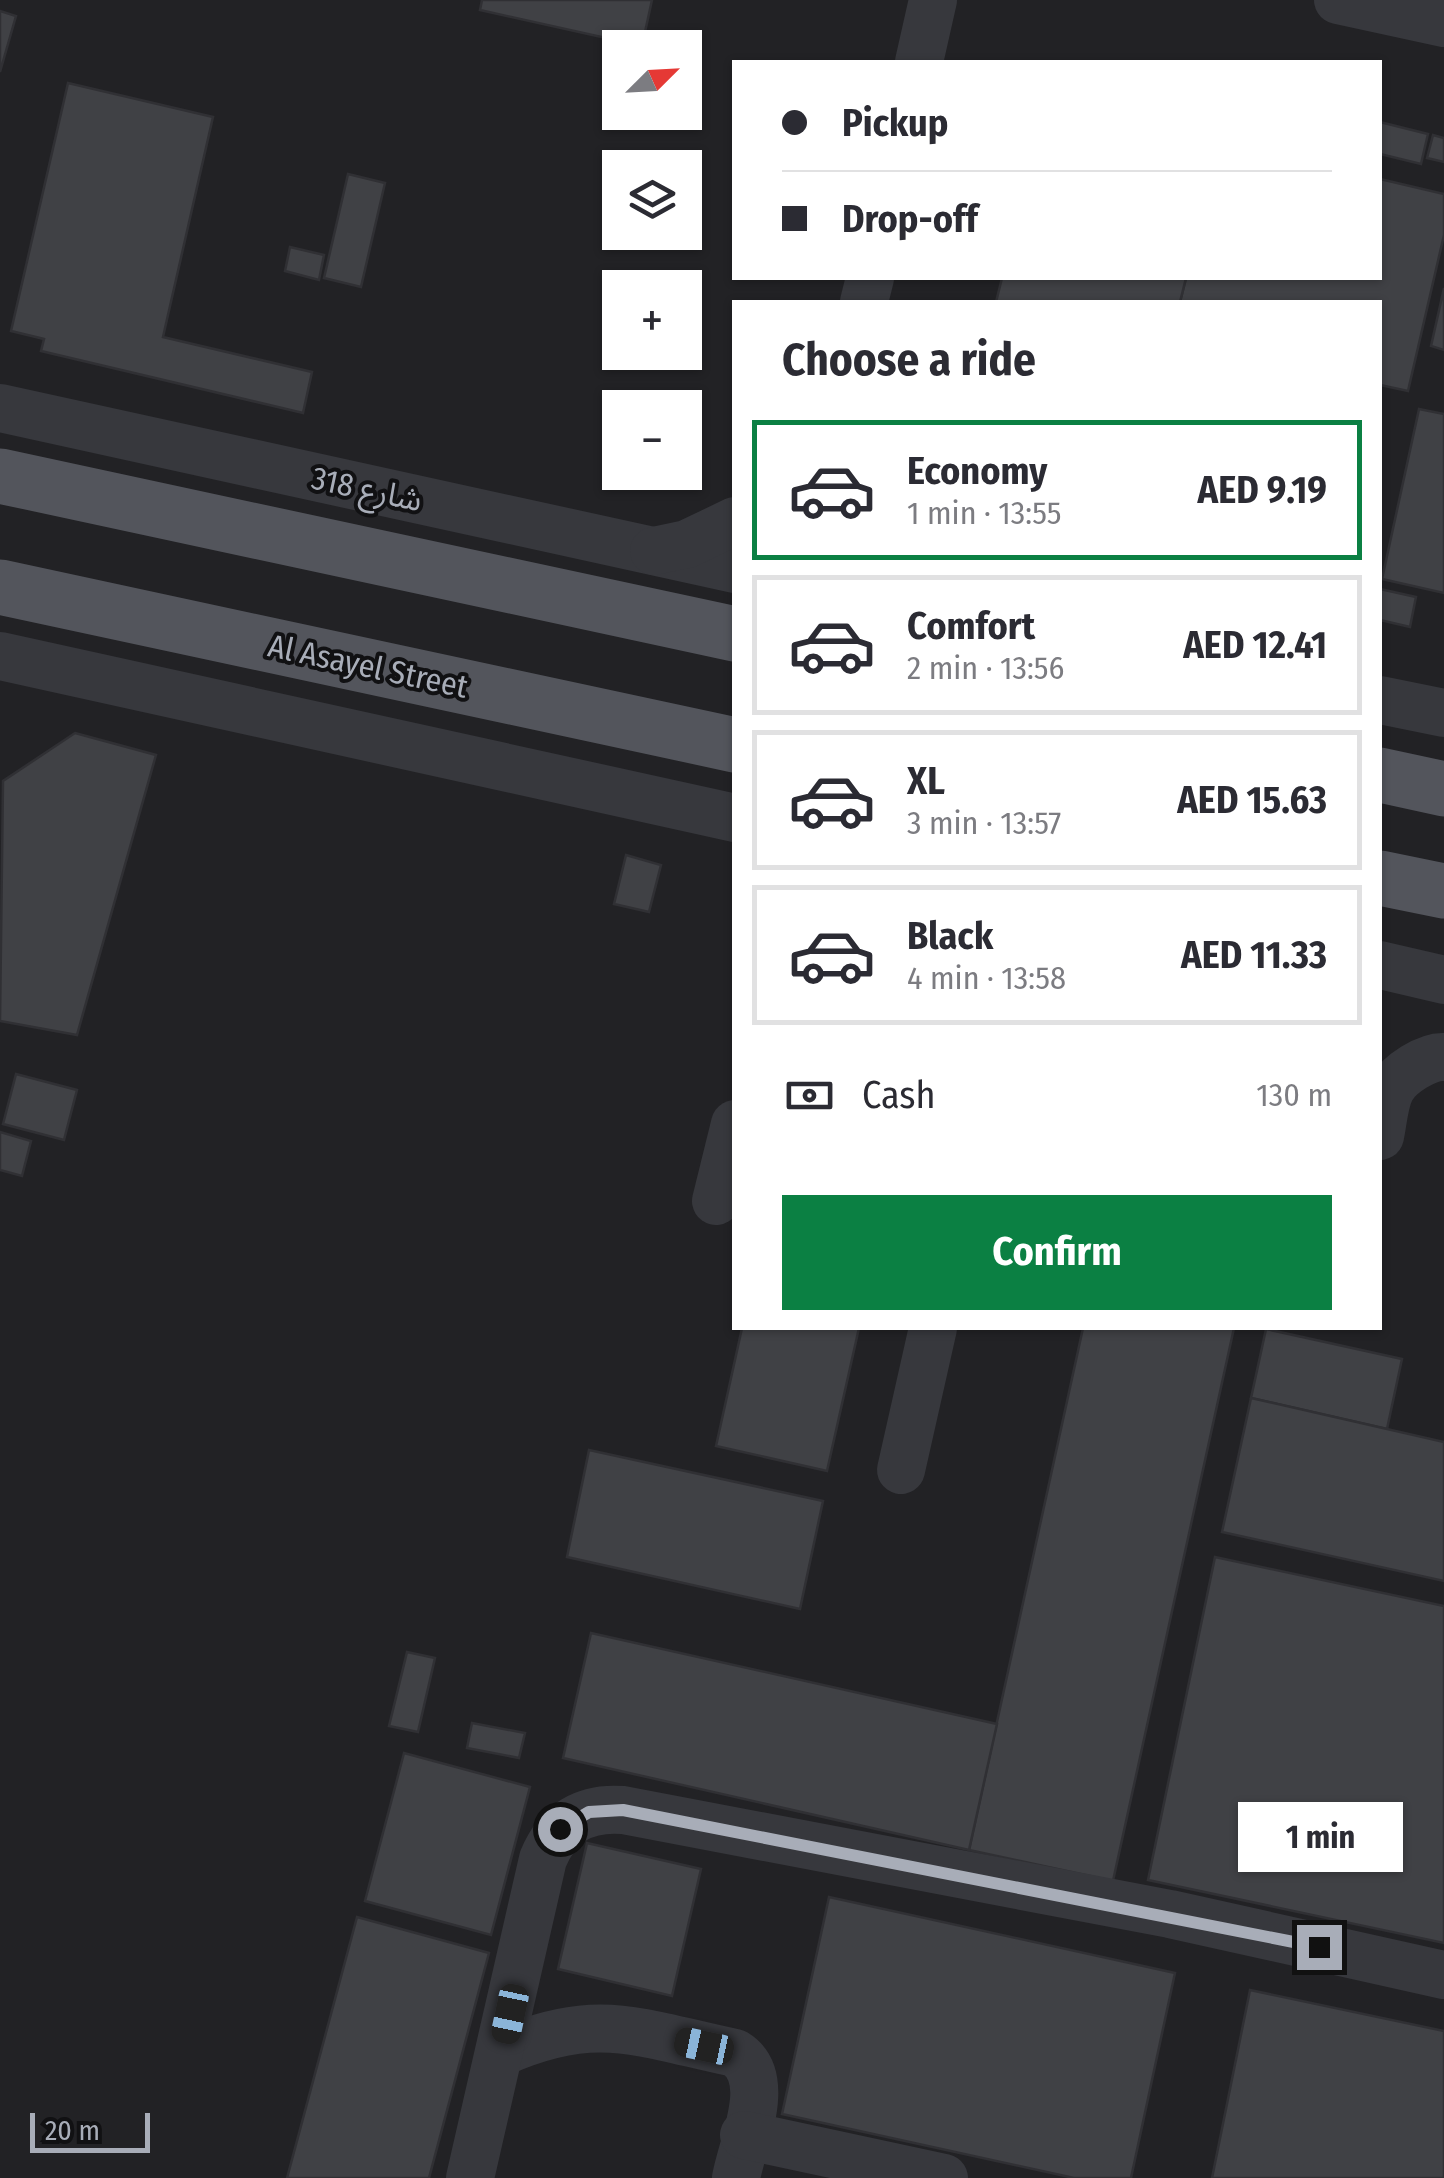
<!DOCTYPE html>
<html lang="en">
<head>
<meta charset="utf-8">
<style>
  body { margin:0; font-family:"Fira Sans Condensed","Noto Sans Arabic",sans-serif; background:#f2f2f3; color:#2b2b33; height:100vh; display:flex; flex-direction:column; font-size:38px; white-space:nowrap }
  * { box-sizing:border-box; margin:0 }
  p { font-size:32px; color:#7c7c81 }
  .icon { flex:none; width:55px; height:55px; fill:none; stroke:currentColor; stroke-width:2; stroke-linecap:round; stroke-linejoin:round }
  .map { position:relative; flex:1; overflow:hidden }
  .drawer { position:absolute; left:732px; top:300px; width:650px; height:1030px; display:flex; flex-direction:column; background:#fff; border-radius:0px; box-shadow:0 2px 8px #0004 }
  .drawer>* { flex:none }
  .top-card { position:absolute; left:732px; top:60px; width:650px; height:220px; border-radius:0px; box-shadow:0 2px 8px #0004; display:grid; align-content:center; height:220px; padding:0 50px; background:#fff }
  .needle { width:65px; rotate:66deg }
  .buttons { position:absolute; left:602px; top:30px; display:grid; gap:20px }
  .buttons a { display:grid; place-items:center; width:100px; height:100px; border-radius:0px; background:#fff; box-shadow:0 2px 8px #0004; font-size:50px }
  .scale { position:absolute; left:30px; bottom:25px; width:120px; box-sizing:border-box; padding-left:10px; border:5px solid #a8adb8; border-top:0; font-size:28px; line-height:35px; white-space:nowrap; color:#a8adb8; -webkit-text-stroke:8px #111113; paint-order:stroke }
  .end { position:absolute; width:45px; height:45px; margin:-22px; border:12px solid #a8adb8; background:#111; box-shadow:0 0 0 5px #111 }
  .from { border-radius:50% }
  .bubble { position:absolute; height:70px; border-radius:0px; background:#fff; box-shadow:0 2px 8px #0004; font-size:32px; font-weight:700; line-height:70px; text-align:center }
  .car { position:absolute; width:30px; height:60px; margin:-30px -15px; border-radius:12px; box-shadow:0 0 8px 2px #0007; background:linear-gradient(#222 24%,#8ab4d8 0 40%,#222 0 76%,#8ab4d8 0 86%,#222 0) }
  .top-card b { display:flex; align-items:center; gap:35px; height:95px; font-size:38px }
  .top-card b+b { border-top:2px solid #e1e1e2 }
  .top-card i { width:25px; height:25px; background:#2b2b33 }
  ul { padding:0; list-style:none }
  li { display:flex; align-items:center; gap:30px; height:140px; margin:0 20px 15px; padding:0 30px; border:5px solid #e1e1e2; border-radius:0px }
  li div { flex:1 }
  li b { display:block; font-size:38px }
  li em { font-style:normal; font-weight:700 }
  li.current { border-color:#0b8043 }
  li>.icon { width:90px; height:90px; stroke-width:1.5 }
  h2 { padding:0 50px; font-size:45px; line-height:120px }
  .pay { display:flex; align-items:center; gap:25px; height:110px; padding:0 50px; font-size:38px }
  .pay p { margin-inline-start:auto }
  .cta { display:flex; gap:20px; margin-top:auto; padding:20px 50px }
  .cta a { flex:1; height:115px; border-radius:0px; background:#0b8043; color:#fff; font-size:40px; font-weight:700; line-height:115px; text-align:center }
  .map>svg:first-child { display:block }
  .built { fill:#222225; fill-rule:evenodd }
  .building { fill:#404145; stroke:#303034; stroke-width:2.5 }
  .lines { fill:none; stroke-linecap:round; stroke-linejoin:round }
  .minor { stroke:#37383d; stroke-width:48 }
  .major { stroke:#53555c; stroke-width:55 }
  .route { stroke:#a8adb8; stroke-width:12 }
  .labels { text-anchor:middle; stroke-width:8; stroke-linejoin:round; paint-order:stroke }
  .street-label { font-size:32px; fill:#a8adb8; stroke:#111113 }
</style>
</head>
<body>
<div class="map">
<svg width="1444" height="2178" viewBox="0 0 1444 2178">
  <rect width="100%" height="100%" fill="#161618"/>
  <!-- built -->
  <path class="built" d="M 0,0 L 1444,0 L 1444,2178 L 0,2178 ZM 620,48 L 685,48 L 685,112 L 620,112 ZM 735,62 L 1380,62 L 1380,278 L 735,278 ZM 620,168 L 685,168 L 685,232 L 620,232 ZM 620,288 L 685,288 L 685,352 L 620,352 ZM 735,302 L 1380,302 L 1380,1328 L 735,1328 ZM 620,408 L 685,408 L 685,472 L 620,472 Z"/>
  <!-- building -->
  <g class="building">
    <path d="M 482,0 L 652,0 L 642,46 L 480,10 Z"/>
    <path d="M 0,11 L 16,16 L 0,72 Z"/>
    <path d="M 68,83 L 213,117 L 163,337 L 312,372 L 303,413 L 41,351 L 44,339 L 11,331 Z"/>
    <path d="M 1380,122 L 1428,134 L 1421,164 L 1380,154 Z"/>
    <path d="M 1433,135 L 1444,138 L 1444,162 L 1427,158 Z"/>
    <path d="M 348,174 L 385,183 L 361,287 L 324,278 Z"/>
    <path d="M 1380,179 L 1444,194 L 1444,235 L 1408,391 L 1380,385 L 1380,302 L 1180,302 L 1186,278 L 1380,278 Z"/>
    <path d="M 290,247 L 324,255 L 319,280 L 285,271 Z"/>
    <path d="M 1002,278 L 1186,278 L 1180,302 L 996,302 Z"/>
    <path d="M 1444,288 L 1444,350 L 1431,346 Z"/>
    <path d="M 1419,409 L 1444,414 L 1444,593 L 1382,579 Z"/>
    <path d="M 1380,589 L 1416,597 L 1410,627 L 1380,620 Z"/>
    <path d="M 75,733 L 156,755 L 77,1035 L 0,1021 L 3,781 Z"/>
    <path d="M 626,855 L 661,865 L 649,912 L 614,904 Z"/>
    <path d="M 16,1074 L 77,1090 L 64,1140 L 3,1124 Z"/>
    <path d="M 0,1132 L 31,1141 L 22,1176 L 0,1170 Z"/>
    <path d="M 742,1328 L 859,1328 L 827,1471 L 716,1446 Z"/>
    <path d="M 1083,1328 L 1234,1328 L 1113,1881 L 969,1850 Z"/>
    <path d="M 1266,1329 L 1402,1359 L 1387,1429 L 1251,1398 Z"/>
    <path d="M 1251,1398 L 1444,1442 L 1444,1581 L 1222,1532 Z"/>
    <path d="M 589,1450 L 823,1501 L 800,1609 L 567,1557 Z"/>
    <path d="M 1215,1557 L 1444,1606 L 1444,1943 L 1148,1880 Z"/>
    <path d="M 591,1633 L 997,1724 L 969,1850 L 563,1758 Z"/>
    <path d="M 407,1652 L 435,1658 L 418,1732 L 389,1726 Z"/>
    <path d="M 472,1723 L 525,1733 L 519,1758 L 467,1748 Z"/>
    <path d="M 404,1753 L 530,1787 L 491,1935 L 365,1901 Z"/>
    <path d="M 587,1843 L 701,1869 L 672,1996 L 558,1969 Z"/>
    <path d="M 829,1897 L 1175,1973 L 1131,2178 L 1074,2178 L 782,2114 Z"/>
    <path d="M 357,1917 L 489,1953 L 429,2178 L 287,2178 Z"/>
    <path d="M 1250,1990 L 1444,2031 L 1444,2178 L 1212,2178 Z"/>
  </g>
  <g class="lines">
    <!-- minor -->
    <g class="minor">
      <path d="M 1338,0 L 1444,23"/>
      <path d="M 919,62 L 933,0"/>
      <path d="M 864,302 L 870,278"/>
      <path d="M 0,408 L 735,569"/>
      <path d="M 654,551 L 687,544 L 735,521"/>
      <path d="M 0,656 L 735,818"/>
      <path d="M 1380,700 L 1444,713"/>
      <path d="M 1380,965 L 1444,980"/>
      <path d="M 1380,1136 C 1383,1123 1384,1102 1391,1089 C 1399,1074 1427,1056 1444,1057"/>
      <path d="M 716,1201 L 735,1124"/>
      <path d="M 901,1470 L 933,1328"/>
      <path d="M 502,2052 C 597,2010 639,2033 735,2053 C 774,2077 743,2141 736,2178"/>
      <path d="M 744,2135 L 944,2178"/>
      <path d="M 470,2178 L 543,1859 C 558,1823 584,1807 623,1810 L 1170,1914 L 1444,1975"/>
    </g>
    <!-- major -->
    <g class="major">
      <path d="M 0,476 L 735,634"/>
      <path d="M 0,587 L 735,745"/>
      <path d="M 1380,775 L 1444,789"/>
      <path d="M 1380,878 L 1444,891"/>
    </g>
  </g>
  <g class="lines">
    <!-- route -->
    <path class="route" d="M 560,1829 L 589,1812 L 623,1810 L 1319,1947"/>
  </g>
  <g class="labels">
    <!-- street labels -->
    <g class="street-label">
      <text transform="translate(367 489) rotate(12)" y="11">شارع 318</text>
      <text transform="translate(368 666) rotate(12)" y="11">Al Asayel Street</text>
    </g>
  </g>
</svg>
<div class="buttons">
<a><svg class="needle" viewBox="-14 -14 28 28"><path d="M0-13l5 13h-10z" fill="#e53935"/><path d="M0 13l5-13h-10z" fill="#7c7c81"/></svg></a>
<a><svg class="icon" aria-label="layers" viewBox="0 0 24 24"><path d="M12 4l9 5-9 5-9-5zM3 14l9 5 9-5"/></svg></a>
<a>+</a>
<a>−</a>
</div>
<div class="scale">20 m</div>
<i class="end from" style="left:560px;top:1829px"></i>
<i class="end" style="left:1319px;top:1947px"></i>
<div class="bubble" style="left:1238px;top:1802px;width:165px">1 min</div>
<i class="car" style="left:510px;top:2014px;rotate:192deg"></i>
<i class="car" style="left:704px;top:2046px;rotate:282deg"></i>
<div class="top-card">
<b><i class="from"></i>Pickup</b>
<b><i></i>Drop-off</b>
</div>
<section class="drawer">
<h2>Choose a ride</h2>
<ul>
<li class="current"><svg class="icon" aria-label="car" viewBox="0 0 24 24"><path d="M5 17H2v-5l4-1 3-4h7l3 4 3 1v5h-3M9 17h6M6 11h13"/><circle cx="7" cy="17" r="2"/><circle cx="17" cy="17" r="2"/></svg><div><b>Economy</b><p>1 min · 13:55</p></div><em>AED 9.19</em></li>
<li><svg class="icon" aria-label="car" viewBox="0 0 24 24"><path d="M5 17H2v-5l4-1 3-4h7l3 4 3 1v5h-3M9 17h6M6 11h13"/><circle cx="7" cy="17" r="2"/><circle cx="17" cy="17" r="2"/></svg><div><b>Comfort</b><p>2 min · 13:56</p></div><em>AED 12.41</em></li>
<li><svg class="icon" aria-label="car" viewBox="0 0 24 24"><path d="M5 17H2v-5l4-1 3-4h7l3 4 3 1v5h-3M9 17h6M6 11h13"/><circle cx="7" cy="17" r="2"/><circle cx="17" cy="17" r="2"/></svg><div><b>XL</b><p>3 min · 13:57</p></div><em>AED 15.63</em></li>
<li><svg class="icon" aria-label="car" viewBox="0 0 24 24"><path d="M5 17H2v-5l4-1 3-4h7l3 4 3 1v5h-3M9 17h6M6 11h13"/><circle cx="7" cy="17" r="2"/><circle cx="17" cy="17" r="2"/></svg><div><b>Black</b><p>4 min · 13:58</p></div><em>AED 11.33</em></li>
</ul>
<div class="pay"><svg class="icon" aria-label="cash" viewBox="0 0 24 24"><path d="M3 7h18v10H3z"/><circle cx="12" cy="12" r="2"/></svg>Cash<p>130 m</p></div>
<div class="cta"><a>Confirm</a></div>
</section>
</div>
</body>
</html>
